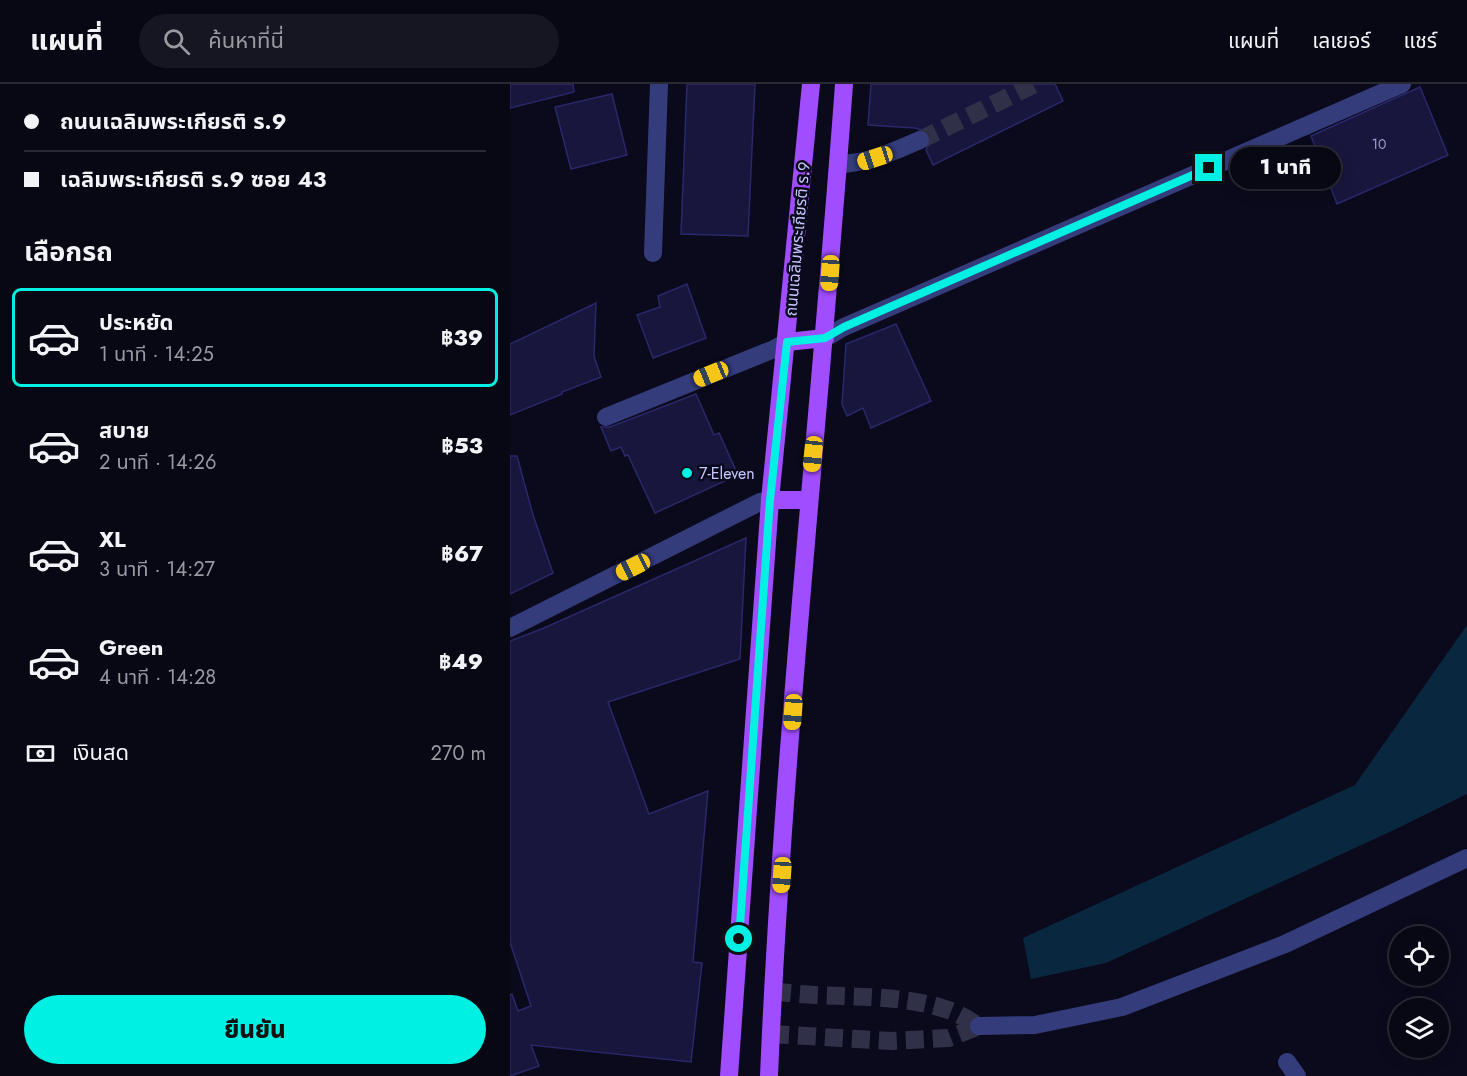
<!DOCTYPE html>
<html lang="th">
<head>
<meta charset="utf-8">
<style>
  body { margin:0; font-family:Jost,"Noto Sans Thai",sans-serif; background:#161622; color:#f1f3f6; height:100vh; display:flex; flex-direction:column; font-size:22px; white-space:nowrap }
  * { box-sizing:border-box; margin:0 }
  p { font-size:20px; color:#989aa0 }
  .icon { flex:none; width:33px; height:33px; fill:none; stroke:currentColor; stroke-width:2; stroke-linecap:round; stroke-linejoin:round }
  .map { position:relative; flex:1; overflow:hidden }
  .sheet { display:flex; flex-direction:column; background:#080815; width:510px }
  .sheet>* { flex:none }
  .guide { display:grid; align-content:center; height:132px; padding:0 24px; background:#080815 }
  .buttons { position:absolute; left:879px; top:842px; display:grid; gap:12px }
  .buttons a { display:grid; place-items:center; width:60px; height:60px; border-radius:50%; background:#080815; box-shadow:0 3px 15px #0003,0 0 0 2px #292934; font-size:30px }
  .end { position:absolute; width:27px; height:27px; margin:-14px; border:8px solid #00f0e3; background:#111; box-shadow:0 0 0 3px #111 }
  .from { border-radius:50% }
  .bubble { position:absolute; height:42px; border-radius:21px; background:#080815; box-shadow:0 3px 15px #0003,0 0 0 2px #292934; font-size:20px; font-weight:800; line-height:42px; text-align:center }
  .car { position:absolute; width:18px; height:36px; margin:-18px -9px; border-radius:8px; box-shadow:0 0 4px 2px #0007; background:linear-gradient(#f5c518 24%,#345 0 40%,#f5c518 0 76%,#345 0 86%,#f5c518 0) }
  .guide b { display:flex; align-items:center; gap:21px; height:57px; font-size:22px }
  .guide b+b { border-top:2px solid #292934 }
  .guide i { width:15px; height:15px; background:#f1f3f6 }
  ul { padding:0; list-style:none }
  li { display:flex; align-items:center; gap:18px; height:99px; margin:0 12px 9px; padding:0 12px; border:3px solid transparent; border-radius:9px }
  li div { flex:1 }
  li b { display:block; font-size:22px }
  li em { font-style:normal; font-weight:800 }
  li.selected { border-color:#00f0e3 }
  li>.icon { width:54px; height:54px; stroke-width:1.5 }
  h2 { padding:0 24px; font-size:27px; line-height:72px }
  .pay { display:flex; align-items:center; gap:15px; height:66px; padding:0 24px; font-size:22px }
  .pay p { margin-inline-start:auto }
  .cta { display:flex; gap:12px; margin-top:auto; padding:12px 24px }
  .cta a { flex:1; height:69px; border-radius:36px; background:#00f0e3; color:#111; font-size:24px; font-weight:800; line-height:69px; text-align:center }
  header { display:flex; align-items:center; gap:36px; box-sizing:border-box; height:84px; padding:0 30px; background:#080815; border-bottom:2px solid #292934 }
  header strong { font-size:28px }
  nav { display:flex; gap:33px; margin-inline-start:auto; font-size:21px }
  .search { width:420px; height:54px; background:#161622; display:flex; align-items:center; gap:15px; box-sizing:border-box; padding:0 21px; border-radius:33px; color:#989aa0; font-size:22px }
  main { display:flex; flex:1; min-height:0 }
  .map>svg:first-child { display:block }
  .water { fill:#0a2740 }
  .building { fill:#18163d; stroke:#2a276a; stroke-width:1.5 }
  .lines { fill:none; stroke-linecap:round; stroke-linejoin:round }
  .minor-tunnel { stroke:#303049; stroke-width:18; stroke-dasharray:18 9; stroke-linecap:butt }
  .minor { stroke:#343c7c; stroke-width:18 }
  .major { stroke:#a04cff; stroke-width:18 }
  .route { stroke:#00f0e3; stroke-width:8 }
  .poi-dot { fill:#00f0e3; stroke:#0b0a1c; stroke-width:2 }
  .labels { text-anchor:middle; stroke-width:5; stroke-linejoin:round; paint-order:stroke }
  .number-label { font-size:14px; fill:#9a9bce }
  .street-label { font-size:16px; fill:#c5c7ff; stroke:#0b0a1c }
  .poi-label { font-size:16px; fill:#c5c7ff; stroke:#0b0a1c; text-anchor:start }
</style>
</head>
<body>
<header>
<strong>แผนที่</strong>
<div class="search"><svg class="icon" aria-label="search" viewBox="0 0 24 24"><circle cx="10" cy="10" r="6"/><path d="M15 15l6 6"/></svg>ค้นหาที่นี่</div>
<nav><a>แผนที่</a><a>เลเยอร์</a><a>แชร์</a></nav>
</header>
<main>
<section class="sheet">
<div class="guide">
<b><i class="from"></i>ถนนเฉลิมพระเกียรติ ร.9</b>
<b><i></i>เฉลิมพระเกียรติ ร.9 ซอย 43</b>
</div>
<h2>เลือกรถ</h2>
<ul>
<li class="selected"><svg class="icon" aria-label="car" viewBox="0 0 24 24"><path d="M5 17H2v-5l4-1 3-4h7l3 4 3 1v5h-3M9 17h6M6 11h13"/><circle cx="7" cy="17" r="2"/><circle cx="17" cy="17" r="2"/></svg><div><b>ประหยัด</b><p>1 นาที · 14:25</p></div><em>฿39</em></li>
<li><svg class="icon" aria-label="car" viewBox="0 0 24 24"><path d="M5 17H2v-5l4-1 3-4h7l3 4 3 1v5h-3M9 17h6M6 11h13"/><circle cx="7" cy="17" r="2"/><circle cx="17" cy="17" r="2"/></svg><div><b>สบาย</b><p>2 นาที · 14:26</p></div><em>฿53</em></li>
<li><svg class="icon" aria-label="car" viewBox="0 0 24 24"><path d="M5 17H2v-5l4-1 3-4h7l3 4 3 1v5h-3M9 17h6M6 11h13"/><circle cx="7" cy="17" r="2"/><circle cx="17" cy="17" r="2"/></svg><div><b>XL</b><p>3 นาที · 14:27</p></div><em>฿67</em></li>
<li><svg class="icon" aria-label="car" viewBox="0 0 24 24"><path d="M5 17H2v-5l4-1 3-4h7l3 4 3 1v5h-3M9 17h6M6 11h13"/><circle cx="7" cy="17" r="2"/><circle cx="17" cy="17" r="2"/></svg><div><b>Green</b><p>4 นาที · 14:28</p></div><em>฿49</em></li>
</ul>
<div class="pay"><svg class="icon" aria-label="cash" viewBox="0 0 24 24"><path d="M3 7h18v10H3z"/><circle cx="12" cy="12" r="2"/></svg>เงินสด<p>270 m</p></div>
<div class="cta"><a>ยืนยัน</a></div>
</section>
<div class="map">
<svg width="957" height="992" viewBox="0 0 957 992">
  <rect width="100%" height="100%" fill="#0b0a1c"/>
  <!-- water -->
  <path class="water" d="M 957,541 L 957,710 L 886,745 L 596,879 L 521,895 L 513,854 L 845,701 Z"/>
  <!-- building -->
  <g class="building">
    <path d="M 0,0 L 63,0 L 64,8 L 0,24 Z"/>
    <path d="M 177,0 L 245,0 L 238,152 L 171,150 Z"/>
    <path d="M 361,0 L 545,0 L 553,17 L 423,81 L 416,66 L 421,57 L 416,47 L 405,44 L 358,41 Z"/>
    <path d="M 910,3 L 938,71 L 827,120 L 801,52 Z"/>
    <path d="M 102,10 L 117,71 L 61,85 L 45,23 Z"/>
    <path d="M 177,200 L 196,254 L 143,274 L 127,231 L 150,223 L 148,212 Z"/>
    <path d="M 86,219 L 84,272 L 91,293 L 52,308 L 52,310 L 0,331 L 0,260 Z"/>
    <path d="M 386,240 L 421,317 L 361,344 L 353,324 L 337,332 L 332,320 L 336,260 Z"/>
    <path d="M 186,310 L 204,351 L 209,349 L 228,391 L 145,429 L 118,371 L 115,372 L 111,363 L 101,367 L 91,343 L 100,343 Z"/>
    <path d="M 0,372 L 7,372 L 23,431 L 43,489 L 0,510 Z"/>
    <path d="M 236,454 L 230,575 L 98,618 L 139,730 L 198,707 L 183,878 L 192,879 L 181,978 L 21,961 L 29,982 L 0,992 L 0,911 L 2,910 L 8,927 L 21,922 L 0,858 L 0,557 L 34,544 Z"/>
  </g>
  <g class="lines">
    <!-- minor-tunnel -->
    <g class="minor-tunnel">
      <path d="M 410,56 L 525,0"/>
      <path d="M 263,907 C 320,916 379,907 435,925 C 447,928 458,936 469,942"/>
      <path d="M 261,950 L 382,957 L 438,954 L 469,942"/>
    </g>
    <!-- minor -->
    <g class="minor">
      <path d="M 328,80 C 357,80 385,67 410,56"/>
      <path d="M 143,169 L 149,0"/>
      <path d="M 315,254 L 334,243 L 892,0"/>
      <path d="M 96,333 L 264,265 L 277,258"/>
      <path d="M 0,544 L 250,418 L 260,416"/>
      <path d="M 469,942 L 525,941 L 612,923 L 775,860 L 957,774"/>
      <path d="M 777,978 L 787,992"/>
    </g>
    <!-- major -->
    <g class="major">
      <path d="M 277,258 L 315,254"/>
      <path d="M 260,416 L 299,416"/>
      <path d="M 219,992 L 260,416 L 301,0"/>
      <path d="M 259,992 C 273,661 310,331 334,0"/>
    </g>
  </g>
  <g class="lines">
    <!-- route -->
    <path class="route" d="M 229,855 L 260,416 L 277,258 L 315,254 L 334,243 L 699,84"/>
  </g>
  <!-- markers -->
  <circle class="poi-dot" cx="177" cy="389" r="6"/>
  <g class="labels">
    <!-- number labels -->
    <g class="number-label">
      <text x="869" y="65">10</text>
    </g>
    <!-- street labels -->
    <g class="street-label">
      <text transform="translate(287 155) rotate(-85)" y="6">ถนนเฉลิมพระเกียรติ ร.9</text>
    </g>
    <!-- poi labels -->
    <g class="poi-label">
      <text x="189" y="395">7-Eleven</text>
    </g>
  </g>
</svg>
<div class="buttons">
<a><svg class="icon" aria-label="locate" viewBox="0 0 24 24"><circle cx="12" cy="12" r="6"/><path d="M12 2v4M12 18v4M2 12h4M18 12h4"/></svg></a>
<a><svg class="icon" aria-label="layers" viewBox="0 0 24 24"><path d="M12 4l9 5-9 5-9-5zM3 14l9 5 9-5"/></svg></a>
</div>
<i class="end from" style="left:229px;top:855px"></i>
<i class="end" style="left:699px;top:84px"></i>
<div class="bubble" style="left:720px;top:63px;width:111px">1 นาที</div>
<i class="car" style="left:365px;top:74px;rotate:252deg"></i>
<i class="car" style="left:320px;top:189px;rotate:184deg"></i>
<i class="car" style="left:201px;top:290px;rotate:248deg"></i>
<i class="car" style="left:303px;top:370px;rotate:186deg"></i>
<i class="car" style="left:123px;top:483px;rotate:243deg"></i>
<i class="car" style="left:283px;top:628px;rotate:184deg"></i>
<i class="car" style="left:272px;top:791px;rotate:184deg"></i>
</div>
</main>
</body>
</html>
